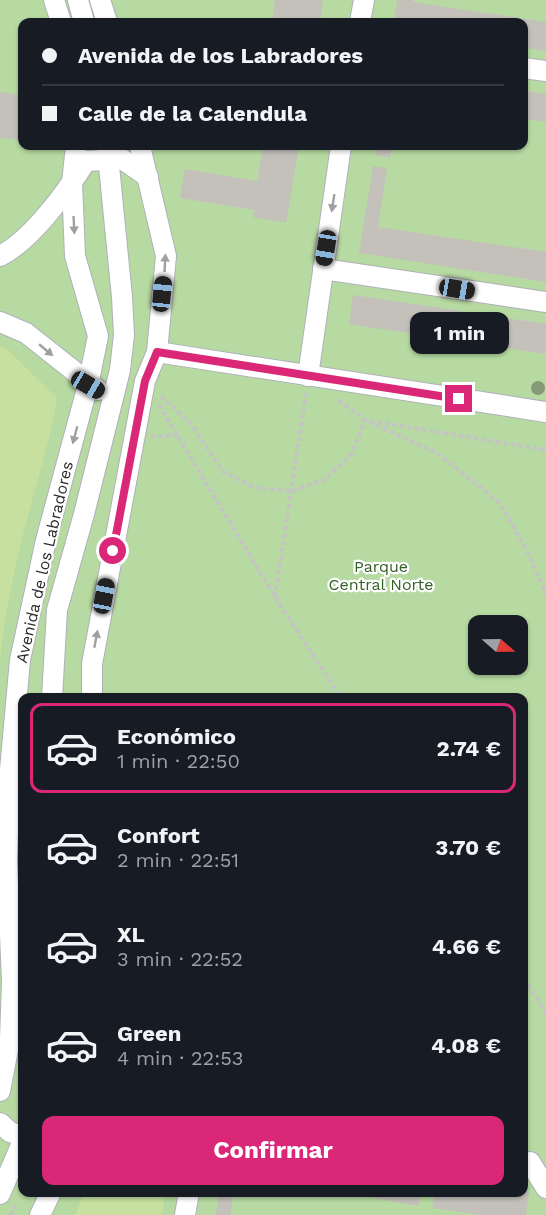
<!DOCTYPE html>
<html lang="es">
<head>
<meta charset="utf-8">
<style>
  body { margin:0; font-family:"Work Sans",sans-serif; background:#242831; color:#f1f3f6; height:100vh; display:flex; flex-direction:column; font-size:22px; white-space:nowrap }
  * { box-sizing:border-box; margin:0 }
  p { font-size:20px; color:#9ea1a6 }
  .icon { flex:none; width:33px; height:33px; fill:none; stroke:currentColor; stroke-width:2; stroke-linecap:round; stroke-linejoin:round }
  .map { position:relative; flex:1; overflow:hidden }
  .details { position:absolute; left:18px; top:693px; width:510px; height:504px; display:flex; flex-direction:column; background:#171b24; border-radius:12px; box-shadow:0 2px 4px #0004 }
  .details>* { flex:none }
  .banner { position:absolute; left:18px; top:18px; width:510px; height:132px; border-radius:12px; box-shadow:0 2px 4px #0004; display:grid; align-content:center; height:132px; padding:0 24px; background:#171b24 }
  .needle { width:39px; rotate:110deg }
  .tools { position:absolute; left:468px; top:615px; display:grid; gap:12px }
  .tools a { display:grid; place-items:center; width:60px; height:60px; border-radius:12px; background:#171b24; box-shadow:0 2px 4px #0004; font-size:30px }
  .end { position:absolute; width:27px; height:27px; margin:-14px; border:8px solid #db2777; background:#fff; box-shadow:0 0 0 3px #fff }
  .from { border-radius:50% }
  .bubble { position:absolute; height:42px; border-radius:12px; background:#171b24; box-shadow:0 2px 4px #0004; font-size:20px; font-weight:700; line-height:42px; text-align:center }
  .car { position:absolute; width:18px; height:36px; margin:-18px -9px; border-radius:8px; box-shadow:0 0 4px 2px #0007; background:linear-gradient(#222 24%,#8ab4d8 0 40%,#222 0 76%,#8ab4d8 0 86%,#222 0) }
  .banner b { display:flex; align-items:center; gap:21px; height:57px; font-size:22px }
  .banner b+b { border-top:2px solid #363941 }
  .banner i { width:15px; height:15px; background:#f1f3f6 }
  ul { padding:10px 0 0; list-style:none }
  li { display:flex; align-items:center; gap:18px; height:90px; margin:0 12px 9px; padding:0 12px; border:3px solid transparent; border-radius:12px }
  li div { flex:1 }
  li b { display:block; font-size:22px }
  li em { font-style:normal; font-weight:700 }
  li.current { border-color:#db2777 }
  li>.icon { width:54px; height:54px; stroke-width:1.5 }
  .button { display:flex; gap:12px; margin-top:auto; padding:12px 24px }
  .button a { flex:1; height:69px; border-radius:12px; background:#db2777; color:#fff; font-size:24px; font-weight:700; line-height:69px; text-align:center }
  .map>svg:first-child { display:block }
  .green { fill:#b7daa2; fill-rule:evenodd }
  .pitch { fill:#c7e0a0 }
  .building { fill:#c4c0ba }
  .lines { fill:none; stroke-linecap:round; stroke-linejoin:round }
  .street-casing { stroke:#afb1b9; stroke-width:22 }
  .path { stroke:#c4c4c4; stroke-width:4; stroke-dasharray:4.5 3; stroke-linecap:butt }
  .street { stroke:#fff; stroke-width:20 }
  .tree { fill:#859b78 }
  .oneway { fill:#a0a0a0 }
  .route { stroke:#db2777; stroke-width:8 }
  .labels { text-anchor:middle; stroke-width:4.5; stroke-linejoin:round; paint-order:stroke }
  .street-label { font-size:16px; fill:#2b2b2b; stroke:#fff }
  .park-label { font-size:16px; fill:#325f24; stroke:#fff }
</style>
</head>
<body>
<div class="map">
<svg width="546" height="1215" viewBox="0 0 546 1215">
  <rect width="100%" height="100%" fill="#ebe5df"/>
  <!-- green -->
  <path class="green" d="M 0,0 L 546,0 L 546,1215 L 0,1215 ZM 22,22 L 524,22 L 524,146 L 22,146 ZM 478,626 L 518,626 L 518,664 L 478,664 ZM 22,698 L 524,698 L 524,1192 L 22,1192 Z"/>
  <!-- pitch -->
  <g class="pitch">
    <path d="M 0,346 L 8,350 L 57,398 C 52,432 42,464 33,497 C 18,551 5,606 0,661 Z"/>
    <path d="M 85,1192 L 165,1192 L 165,1193 L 162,1215 L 75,1215 Z"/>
  </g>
  <!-- building -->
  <g class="building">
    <path d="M 275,0 L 323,0 L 320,22 L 272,22 Z"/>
    <path d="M 397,0 L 413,0 L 413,2 L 546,22 L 546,51 L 524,48 L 524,22 L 394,22 Z"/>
    <path d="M 524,90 L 546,94 L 546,122 L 524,119 Z"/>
    <path d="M 0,92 L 22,95 L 22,140 L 0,138 Z"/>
    <path d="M 263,146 L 299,146 L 286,223 L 253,217 L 254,210 L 180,198 L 185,169 L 257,181 Z"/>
    <path d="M 376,146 L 392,146 L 390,158 L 375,155 Z"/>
    <path d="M 373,166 L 387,168 L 378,227 L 546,252 L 546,282 L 359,253 Z"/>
    <path d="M 353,295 L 546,324 L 545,354 L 349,324 Z"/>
    <path d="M 219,1192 L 234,1192 L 230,1215 L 216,1215 Z"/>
    <path d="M 338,1192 L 420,1192 L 419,1206 Z"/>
    <path d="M 435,1192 L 524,1191 L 529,1192 L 526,1215 L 481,1215 L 432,1208 Z"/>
  </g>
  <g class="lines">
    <defs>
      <g id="street">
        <path d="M 54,0 L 61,22"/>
        <path d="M 78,0 L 84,22"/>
        <path d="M 100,0 L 107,22"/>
        <path d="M 360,22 L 364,0"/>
        <path d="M 524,68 L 546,71"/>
        <path d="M 0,256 C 32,240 67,191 86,161 L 122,159 L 148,177"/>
        <path d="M 323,269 L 546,302"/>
        <path d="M 0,322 L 26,333 L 98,390"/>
        <path d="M 157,352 L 546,412"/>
        <path d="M 308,376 L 341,146"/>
        <path d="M 52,698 L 57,610 L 84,514 L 120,370 L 124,335 L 122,297 L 107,146"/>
        <path d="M 92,698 L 92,664 L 145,381 L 157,352 L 166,256 L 140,146"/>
        <path d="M 0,1091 L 10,1039 L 12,982 L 7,861 L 10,770 L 20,660 L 46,540 L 88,385 L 98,336 L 75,256 L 72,183 L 76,146"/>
        <path d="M 0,1123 L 10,1132 L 22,1136"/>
        <path d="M 530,1162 L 546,1188"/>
        <path d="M 0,1194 L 22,1143"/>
        <path d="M 40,1215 L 51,1192"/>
        <path d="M 185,1215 L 189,1192"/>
      </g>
    </defs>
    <!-- street casing -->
    <use href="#street" class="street-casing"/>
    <!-- path -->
    <g class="path">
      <path d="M 161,396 L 192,425 L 223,472 L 256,488 L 291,491 L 324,480 L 351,455 L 365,420 L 546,450"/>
      <path d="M 339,400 L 365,420 L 437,453 L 500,503 L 528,553 L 546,594"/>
      <path d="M 159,405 L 275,597 L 341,698"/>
      <path d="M 151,437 L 178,435"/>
      <path d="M 275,597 L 306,393"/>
      <path d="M 524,978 L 546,1013"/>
      <path d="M 10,1215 L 16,1206"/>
    </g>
    <!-- street -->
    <use href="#street" class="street"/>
  </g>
  <!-- trees -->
  <circle class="tree" cx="538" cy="388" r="7"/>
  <!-- one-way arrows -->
  <defs><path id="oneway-solid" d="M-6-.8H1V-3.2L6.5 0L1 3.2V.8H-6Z" transform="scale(1.5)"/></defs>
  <g class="oneway">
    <use href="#oneway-solid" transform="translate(333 203) rotate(99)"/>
    <use href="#oneway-solid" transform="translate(74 225) rotate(87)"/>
    <use href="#oneway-solid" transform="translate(165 263) rotate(-87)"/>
    <use href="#oneway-solid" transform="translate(46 350) rotate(40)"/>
    <use href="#oneway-solid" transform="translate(75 435) rotate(105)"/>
    <use href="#oneway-solid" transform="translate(96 639) rotate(-79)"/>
  </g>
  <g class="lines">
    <!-- route -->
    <path class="route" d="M 113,551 L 145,381 L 157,352 L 459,399"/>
  </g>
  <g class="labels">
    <!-- street labels -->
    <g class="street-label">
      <text transform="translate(44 562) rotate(-77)" y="6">Avenida de los Labradores</text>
    </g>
    <!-- park labels -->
    <g class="park-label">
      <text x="381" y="572">Parque<tspan x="381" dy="18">Central Norte</tspan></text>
    </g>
  </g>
</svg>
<div class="tools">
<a><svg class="needle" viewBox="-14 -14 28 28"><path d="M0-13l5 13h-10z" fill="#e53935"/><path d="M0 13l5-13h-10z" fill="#9ea1a6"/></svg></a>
</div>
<i class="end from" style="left:113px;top:551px"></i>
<i class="end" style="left:459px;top:399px"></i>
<div class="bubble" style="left:410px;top:312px;width:99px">1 min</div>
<i class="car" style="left:326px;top:248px;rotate:189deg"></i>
<i class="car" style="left:457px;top:289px;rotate:99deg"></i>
<i class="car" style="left:162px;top:294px;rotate:6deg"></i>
<i class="car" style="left:88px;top:385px;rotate:120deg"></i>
<i class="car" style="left:104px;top:596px;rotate:11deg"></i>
<div class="banner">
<b><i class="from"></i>Avenida de los Labradores</b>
<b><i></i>Calle de la Calendula</b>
</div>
<section class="details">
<ul>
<li class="current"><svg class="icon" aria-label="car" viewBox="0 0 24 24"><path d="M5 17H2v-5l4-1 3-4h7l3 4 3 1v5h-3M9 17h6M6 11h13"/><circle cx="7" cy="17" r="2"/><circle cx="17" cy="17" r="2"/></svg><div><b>Económico</b><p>1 min · 22:50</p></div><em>2.74 €</em></li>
<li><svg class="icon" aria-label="car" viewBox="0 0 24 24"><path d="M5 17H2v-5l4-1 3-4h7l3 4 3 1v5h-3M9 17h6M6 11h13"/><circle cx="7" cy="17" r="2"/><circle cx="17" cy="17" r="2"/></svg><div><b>Confort</b><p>2 min · 22:51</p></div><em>3.70 €</em></li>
<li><svg class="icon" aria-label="car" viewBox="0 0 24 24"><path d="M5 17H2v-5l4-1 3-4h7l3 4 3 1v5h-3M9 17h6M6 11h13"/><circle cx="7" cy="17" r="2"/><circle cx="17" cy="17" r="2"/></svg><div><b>XL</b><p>3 min · 22:52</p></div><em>4.66 €</em></li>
<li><svg class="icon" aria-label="car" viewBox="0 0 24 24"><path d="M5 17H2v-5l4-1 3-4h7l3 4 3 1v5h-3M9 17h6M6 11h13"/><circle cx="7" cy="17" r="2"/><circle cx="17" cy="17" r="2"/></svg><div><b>Green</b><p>4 min · 22:53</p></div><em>4.08 €</em></li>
</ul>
<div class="button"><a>Confirmar</a></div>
</section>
</div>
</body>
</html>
